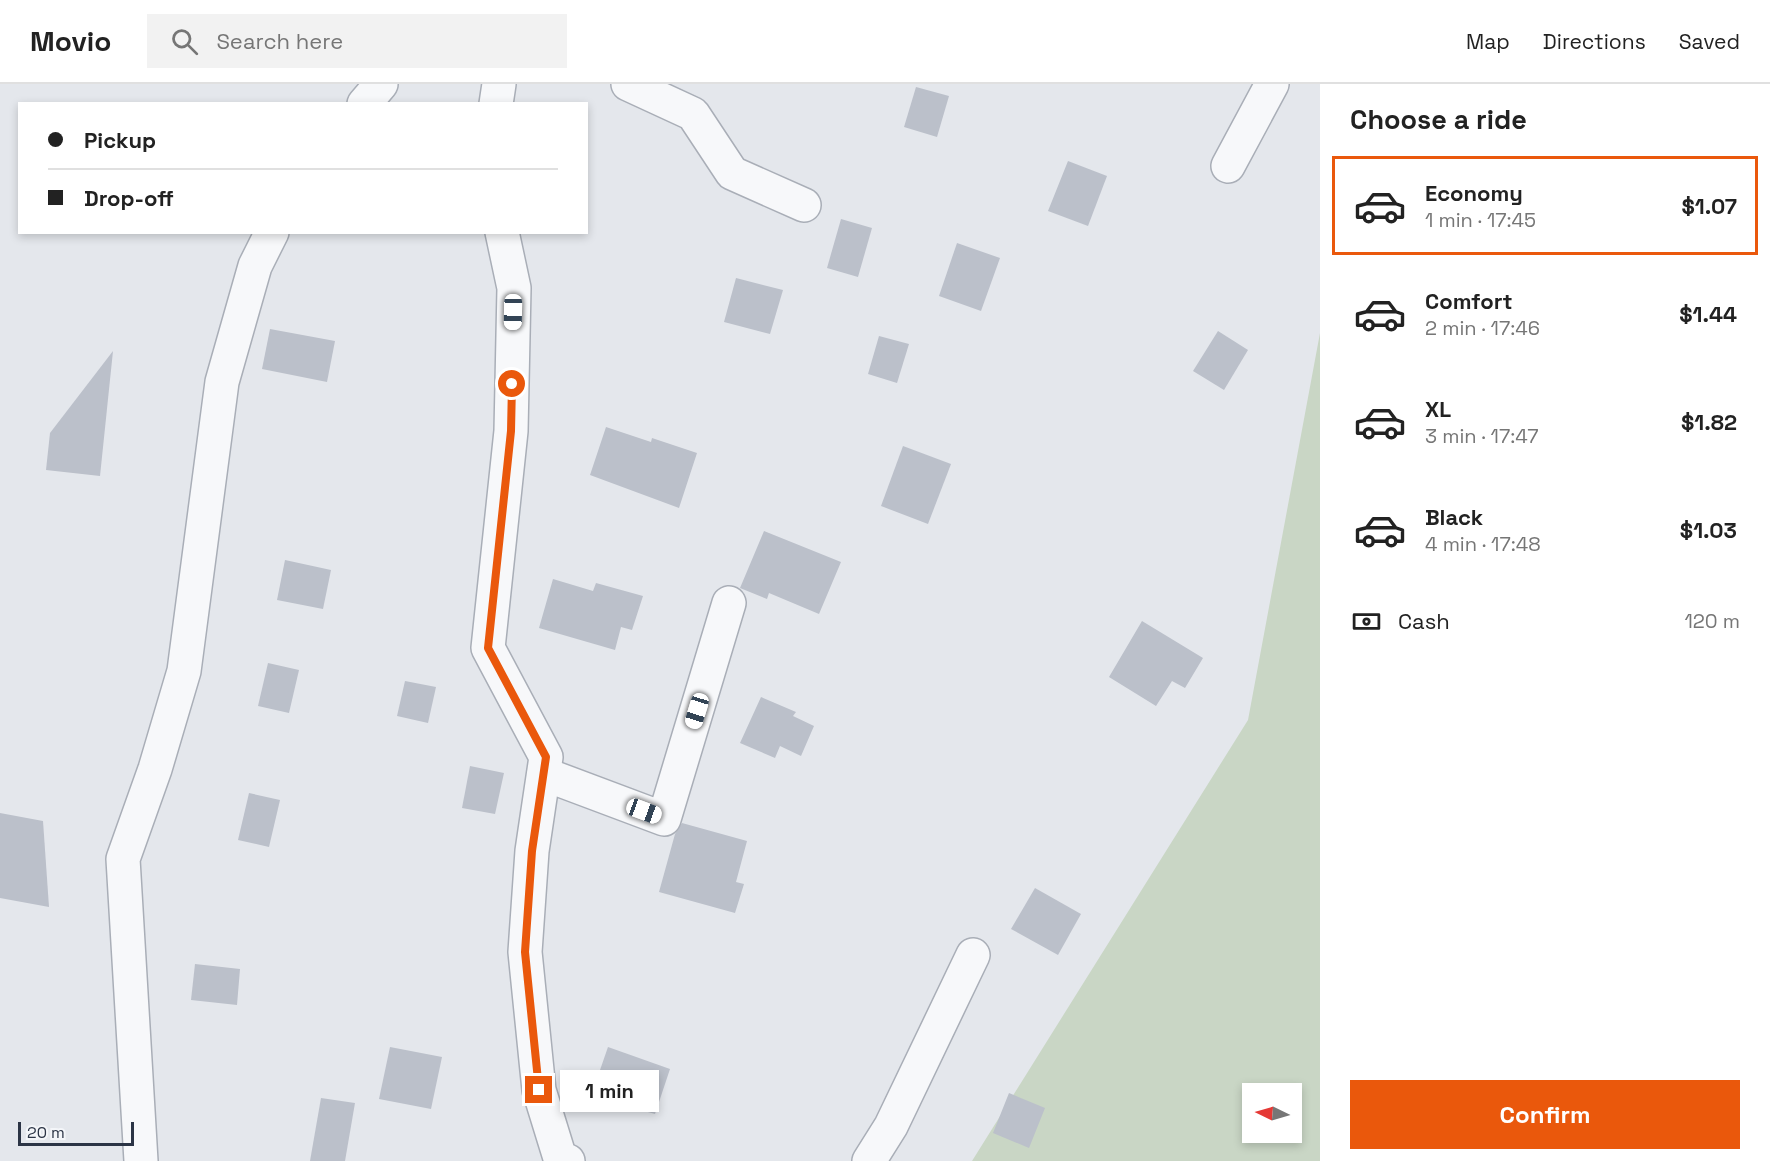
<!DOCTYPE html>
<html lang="en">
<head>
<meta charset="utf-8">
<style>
  body { margin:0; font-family:"Space Grotesk",sans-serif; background:#f2f2f2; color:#222; height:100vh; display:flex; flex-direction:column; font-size:22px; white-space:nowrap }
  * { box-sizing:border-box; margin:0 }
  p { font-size:20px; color:#767676 }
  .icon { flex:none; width:33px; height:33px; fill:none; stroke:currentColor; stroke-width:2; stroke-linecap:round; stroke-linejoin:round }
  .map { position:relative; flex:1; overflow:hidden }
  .details { display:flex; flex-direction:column; background:#fff; width:450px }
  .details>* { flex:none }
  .guide { position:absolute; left:18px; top:18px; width:570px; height:132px; border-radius:0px; box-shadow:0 3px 9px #0003; display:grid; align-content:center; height:132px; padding:0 30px; background:#fff }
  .needle { width:39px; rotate:275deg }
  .fabs { position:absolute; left:1242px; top:999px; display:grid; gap:12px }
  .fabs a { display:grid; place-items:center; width:60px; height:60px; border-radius:0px; background:#fff; box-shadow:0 3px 9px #0003; font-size:30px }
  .scale { position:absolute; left:18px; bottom:15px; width:116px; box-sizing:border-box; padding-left:6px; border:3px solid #2b3445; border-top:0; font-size:16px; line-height:21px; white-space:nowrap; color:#2b3445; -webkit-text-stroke:4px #f4f6f9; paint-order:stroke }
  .end { position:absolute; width:27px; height:27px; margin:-14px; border:8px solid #ea580c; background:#fff; box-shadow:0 0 0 3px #fff }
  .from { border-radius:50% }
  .bubble { position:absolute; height:42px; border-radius:0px; background:#fff; box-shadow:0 3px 9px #0003; font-size:20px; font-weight:800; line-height:42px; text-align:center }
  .car { position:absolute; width:18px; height:36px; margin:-18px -9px; border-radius:8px; box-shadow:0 0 4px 2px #0007; background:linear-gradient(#fff 24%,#345 0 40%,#fff 0 76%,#345 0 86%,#fff 0) }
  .guide b { display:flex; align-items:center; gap:21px; height:57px; font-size:22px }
  .guide b+b { border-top:2px solid #e0e0e0 }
  .guide i { width:15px; height:15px; background:#222 }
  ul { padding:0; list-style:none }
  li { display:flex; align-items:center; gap:18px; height:99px; margin:0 12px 9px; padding:0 18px; border:3px solid transparent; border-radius:0px }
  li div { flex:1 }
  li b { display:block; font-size:22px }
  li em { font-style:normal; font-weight:800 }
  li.current { border-color:#ea580c }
  li>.icon { width:54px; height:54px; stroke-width:1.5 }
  h2 { padding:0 30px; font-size:27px; line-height:72px }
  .pay { display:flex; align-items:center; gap:15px; height:66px; padding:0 30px; font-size:22px }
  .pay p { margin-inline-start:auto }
  .button { display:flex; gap:12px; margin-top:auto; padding:12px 30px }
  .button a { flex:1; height:69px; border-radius:0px; background:#ea580c; color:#fff; font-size:24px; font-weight:800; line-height:69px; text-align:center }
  header { display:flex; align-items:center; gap:36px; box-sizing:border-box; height:84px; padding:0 30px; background:#fff; border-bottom:2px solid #e0e0e0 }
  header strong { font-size:28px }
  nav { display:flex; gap:33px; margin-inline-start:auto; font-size:21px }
  .search { width:420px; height:54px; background:#f2f2f2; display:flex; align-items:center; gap:15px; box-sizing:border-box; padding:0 21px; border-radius:0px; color:#767676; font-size:22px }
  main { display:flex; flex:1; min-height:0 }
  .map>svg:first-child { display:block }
  .green { fill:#c9d6c5; fill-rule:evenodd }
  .building { fill:#bbc0ca }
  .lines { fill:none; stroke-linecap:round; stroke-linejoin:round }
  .street-casing { stroke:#a9aeb7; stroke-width:36 }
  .street { stroke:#f7f8fa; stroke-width:33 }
  .route { stroke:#ea580c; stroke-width:8 }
</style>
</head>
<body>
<header>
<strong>Movio</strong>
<div class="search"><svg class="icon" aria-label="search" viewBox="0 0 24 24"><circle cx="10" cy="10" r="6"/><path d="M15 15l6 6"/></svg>Search here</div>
<nav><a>Map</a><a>Directions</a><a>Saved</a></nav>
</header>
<main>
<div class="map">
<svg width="1320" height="1077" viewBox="0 0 1320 1077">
  <rect width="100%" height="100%" fill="#e4e7ec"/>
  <!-- green -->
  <path class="green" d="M 1320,249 L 1320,1077 L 972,1077 L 1248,636 ZM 1252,1010 L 1292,1010 L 1292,1048 L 1252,1048 Z"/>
  <!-- building -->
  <g class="building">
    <path d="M 916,3 L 949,12 L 937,53 L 904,43 Z"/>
    <path d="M 1068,77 L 1107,92 L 1088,142 L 1048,127 Z"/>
    <path d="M 841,135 L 872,144 L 858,193 L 827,184 Z"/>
    <path d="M 957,159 L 1000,174 L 981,227 L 939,212 Z"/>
    <path d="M 736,194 L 783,206 L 770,250 L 724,238 Z"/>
    <path d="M 270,245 L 335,257 L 327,298 L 262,285 Z"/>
    <path d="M 1218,247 L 1248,266 L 1224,306 L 1193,287 Z"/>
    <path d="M 879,252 L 909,260 L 897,299 L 868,290 Z"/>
    <path d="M 113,267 L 100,392 L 46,386 L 50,349 Z"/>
    <path d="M 606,343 L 651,358 L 652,354 L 697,369 L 679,424 L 590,391 Z"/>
    <path d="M 903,362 L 951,380 L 928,440 L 881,422 Z"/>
    <path d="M 764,447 L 841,478 L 819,530 L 769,509 L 767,515 L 740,504 Z"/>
    <path d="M 285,476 L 331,486 L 323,525 L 277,516 Z"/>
    <path d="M 553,495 L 593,507 L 596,499 L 643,512 L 632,546 L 621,543 L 615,566 L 539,544 Z"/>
    <path d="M 1142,537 L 1203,574 L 1185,604 L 1172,597 L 1156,622 L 1109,593 Z"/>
    <path d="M 268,579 L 299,586 L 289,629 L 258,622 Z"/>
    <path d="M 405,597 L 436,603 L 428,639 L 397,632 Z"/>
    <path d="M 761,613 L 796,628 L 793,632 L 814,642 L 801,672 L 780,662 L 775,674 L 740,659 Z"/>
    <path d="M 470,682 L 504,689 L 495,730 L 462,724 Z"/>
    <path d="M 249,709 L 280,716 L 269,763 L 238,756 Z"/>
    <path d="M 0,729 L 43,737 L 49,823 L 0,814 Z"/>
    <path d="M 682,739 L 747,757 L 736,798 L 744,800 L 735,829 L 659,808 L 675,750 Z"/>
    <path d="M 1035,804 L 1081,830 L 1058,871 L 1011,845 Z"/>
    <path d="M 195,880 L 240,885 L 237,921 L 191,916 Z"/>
    <path d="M 390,963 L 442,973 L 431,1025 L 379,1015 Z"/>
    <path d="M 608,963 L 670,985 L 655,1030 L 591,1012 Z"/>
    <path d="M 1009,1009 L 1045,1024 L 1029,1064 L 993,1049 Z"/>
    <path d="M 321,1014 L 355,1019 L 345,1077 L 310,1077 Z"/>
  </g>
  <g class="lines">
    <defs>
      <g id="street">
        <path d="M 628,0 L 693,30 L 732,89 L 804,121"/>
        <path d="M 364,20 L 381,0"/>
        <path d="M 496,20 L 499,0"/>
        <path d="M 1228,82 L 1272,0"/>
        <path d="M 502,148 L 514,204 L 511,347 L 488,564 L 546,673 L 532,767 L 525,868 L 539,1006 L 560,1074 L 568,1077"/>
        <path d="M 544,690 L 664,735 L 729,519"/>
        <path d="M 141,1077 L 123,775 L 155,685 L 184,587 L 222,298 L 255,182 L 272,148"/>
        <path d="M 869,1077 L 891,1042 L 973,871"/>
      </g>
    </defs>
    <!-- street casing -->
    <use href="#street" class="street-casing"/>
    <!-- street -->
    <use href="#street" class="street"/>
  </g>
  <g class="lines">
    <!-- route -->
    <path class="route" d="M 512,300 L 511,347 L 488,564 L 546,673 L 532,767 L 525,868 L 539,1006"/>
  </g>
</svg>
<div class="fabs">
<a><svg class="needle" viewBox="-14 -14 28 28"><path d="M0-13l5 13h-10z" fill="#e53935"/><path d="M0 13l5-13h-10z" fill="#767676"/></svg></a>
</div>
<div class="scale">20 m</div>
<i class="end from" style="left:512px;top:300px"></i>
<i class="end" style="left:539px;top:1006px"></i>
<div class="bubble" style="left:560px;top:986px;width:99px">1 min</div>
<i class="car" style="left:513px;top:228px;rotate:181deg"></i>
<i class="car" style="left:697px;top:627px;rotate:197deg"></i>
<i class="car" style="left:644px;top:727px;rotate:110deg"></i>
<div class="guide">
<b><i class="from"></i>Pickup</b>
<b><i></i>Drop-off</b>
</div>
</div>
<section class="details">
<h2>Choose a ride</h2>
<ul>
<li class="current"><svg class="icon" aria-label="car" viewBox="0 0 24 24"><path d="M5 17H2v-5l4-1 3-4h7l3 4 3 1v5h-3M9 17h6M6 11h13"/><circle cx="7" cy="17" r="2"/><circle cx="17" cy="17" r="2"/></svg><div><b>Economy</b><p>1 min · 17:45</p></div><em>$1.07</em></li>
<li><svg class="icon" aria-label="car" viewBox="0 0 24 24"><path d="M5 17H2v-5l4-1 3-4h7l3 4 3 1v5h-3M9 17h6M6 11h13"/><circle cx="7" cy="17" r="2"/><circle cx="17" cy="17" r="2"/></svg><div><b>Comfort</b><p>2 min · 17:46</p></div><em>$1.44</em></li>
<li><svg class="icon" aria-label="car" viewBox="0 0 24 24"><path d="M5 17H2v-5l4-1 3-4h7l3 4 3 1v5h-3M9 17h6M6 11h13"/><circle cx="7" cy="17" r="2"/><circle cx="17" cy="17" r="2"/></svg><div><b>XL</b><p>3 min · 17:47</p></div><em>$1.82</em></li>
<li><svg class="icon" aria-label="car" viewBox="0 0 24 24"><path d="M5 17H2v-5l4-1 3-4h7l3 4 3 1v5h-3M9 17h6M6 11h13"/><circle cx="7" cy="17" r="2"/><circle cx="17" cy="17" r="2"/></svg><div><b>Black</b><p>4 min · 17:48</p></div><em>$1.03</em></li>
</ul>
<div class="pay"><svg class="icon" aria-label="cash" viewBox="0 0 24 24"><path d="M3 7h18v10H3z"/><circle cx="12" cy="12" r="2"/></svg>Cash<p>120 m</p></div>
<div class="button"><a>Confirm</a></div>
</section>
</main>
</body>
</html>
